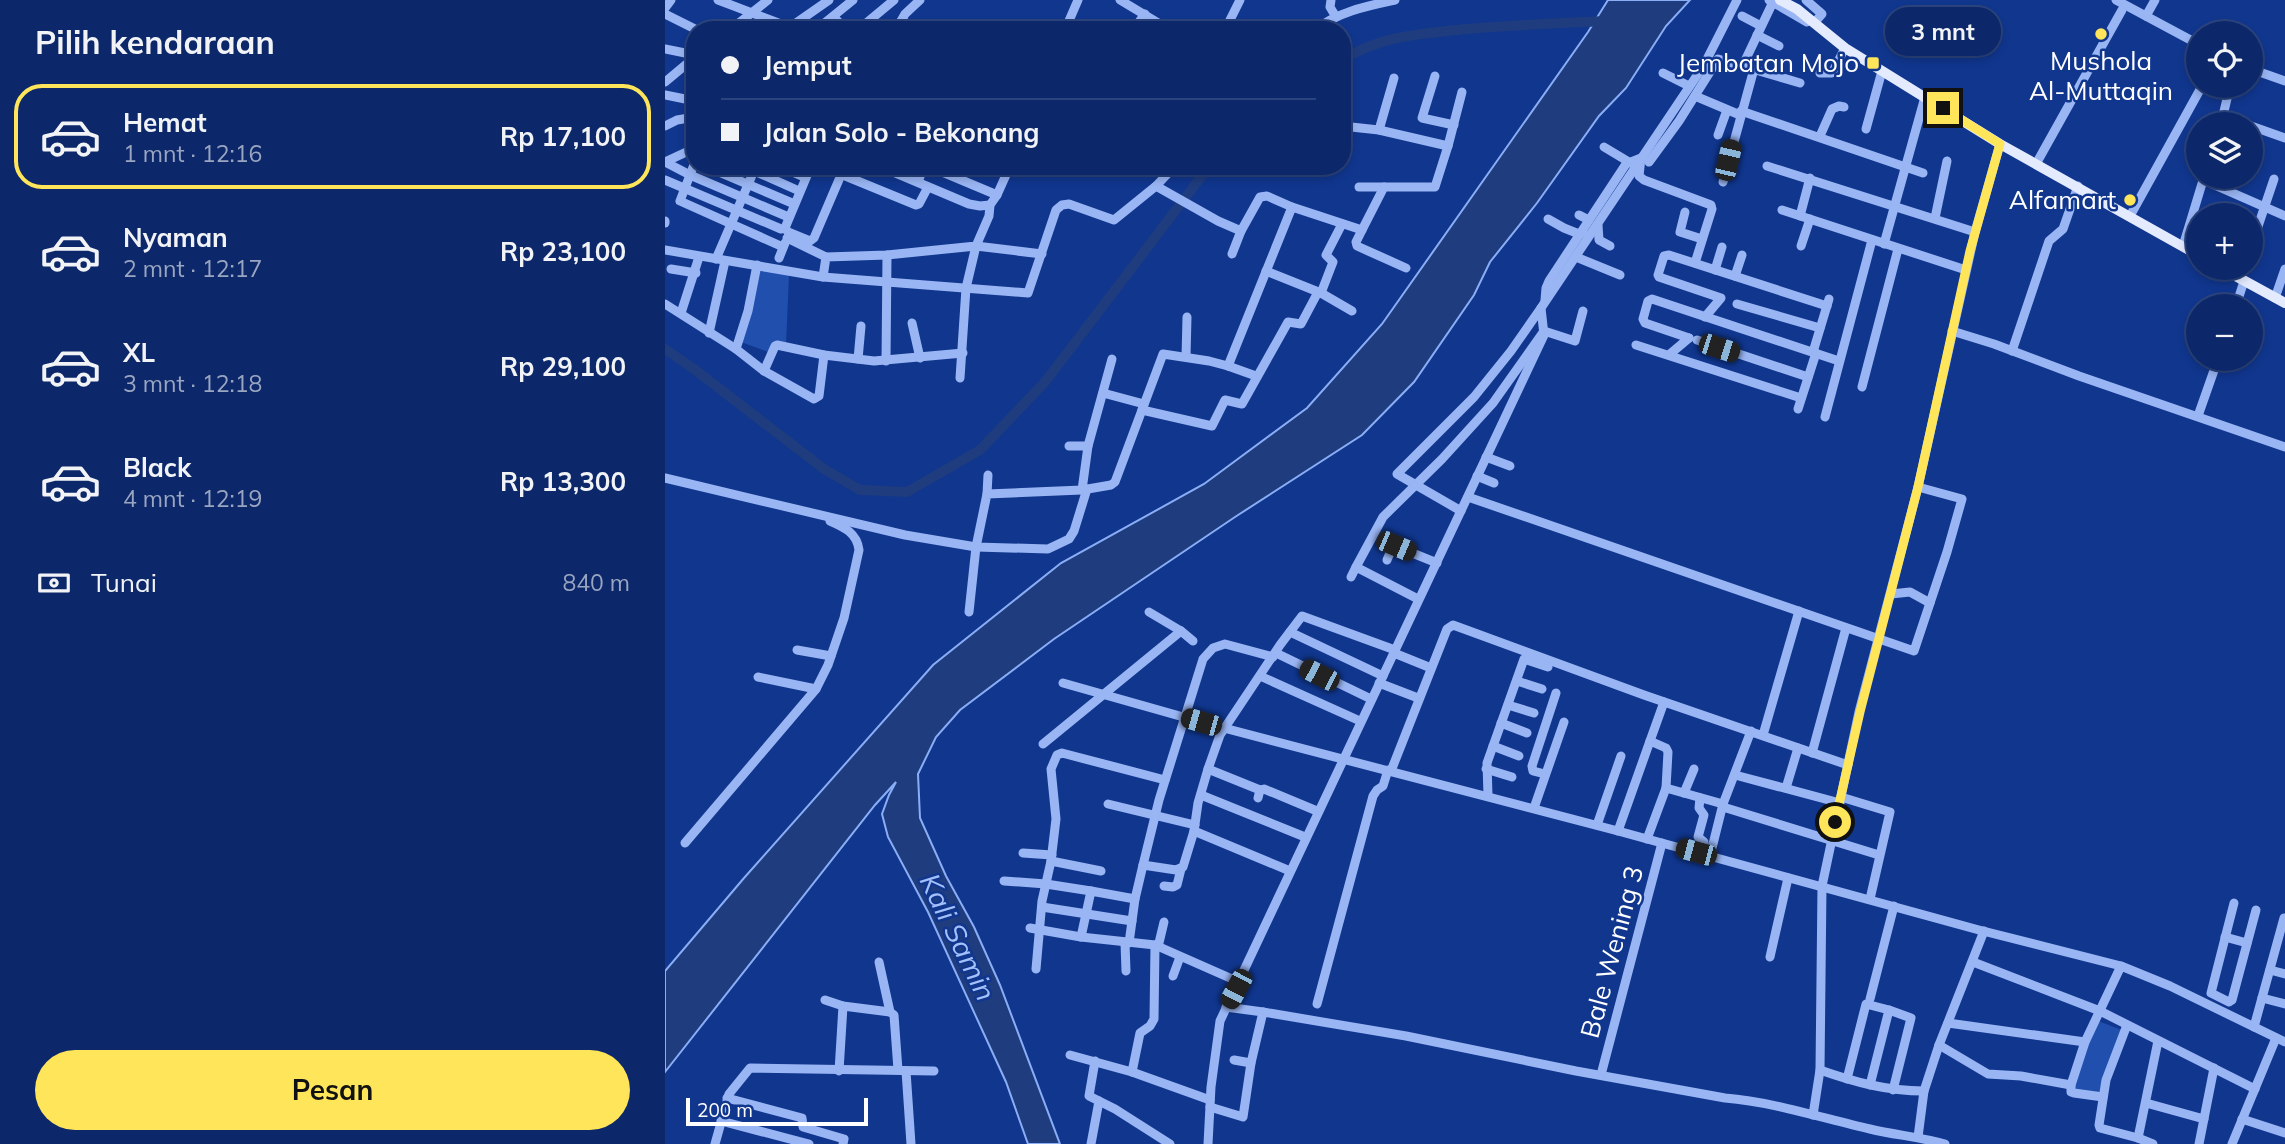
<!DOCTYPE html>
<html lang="id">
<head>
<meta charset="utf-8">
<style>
  body { margin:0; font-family:Mulish,sans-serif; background:#1a3472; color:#f1f3f6; height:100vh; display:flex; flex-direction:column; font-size:26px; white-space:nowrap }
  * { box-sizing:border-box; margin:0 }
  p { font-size:23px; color:#9aa6c1 }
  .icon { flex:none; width:38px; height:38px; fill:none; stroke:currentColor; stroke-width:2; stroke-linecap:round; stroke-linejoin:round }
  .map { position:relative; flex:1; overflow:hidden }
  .sheet { display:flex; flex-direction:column; background:#0c286a; width:665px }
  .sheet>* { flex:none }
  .guide { position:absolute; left:21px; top:21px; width:665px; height:154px; border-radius:28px; box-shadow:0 4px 10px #0003,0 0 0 2px #2c447e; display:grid; align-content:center; height:154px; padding:0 35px; background:#0c286a }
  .tools { position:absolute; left:1521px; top:21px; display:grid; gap:14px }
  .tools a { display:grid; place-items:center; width:77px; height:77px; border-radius:50%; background:#0c286a; box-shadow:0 4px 10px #0003,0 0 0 2px #2c447e; font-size:35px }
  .scale { position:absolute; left:21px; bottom:18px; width:182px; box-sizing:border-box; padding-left:7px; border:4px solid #fff; border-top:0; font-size:19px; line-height:24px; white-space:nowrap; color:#fff; -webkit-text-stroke:5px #10368e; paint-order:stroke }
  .end { position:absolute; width:32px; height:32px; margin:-16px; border:9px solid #ffe55a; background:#111; box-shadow:0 0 0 4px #111 }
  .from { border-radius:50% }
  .bubble { position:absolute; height:49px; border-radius:24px; background:#0c286a; box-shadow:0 4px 10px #0003,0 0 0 2px #2c447e; font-size:23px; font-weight:700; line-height:49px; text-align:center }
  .car { position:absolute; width:21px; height:42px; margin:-21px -10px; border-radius:9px; box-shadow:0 0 5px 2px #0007; background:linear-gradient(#222 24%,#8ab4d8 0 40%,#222 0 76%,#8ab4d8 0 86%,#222 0) }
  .guide b { display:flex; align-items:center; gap:24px; height:66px; font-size:26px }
  .guide b+b { border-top:2px solid #2c447e }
  .guide i { width:18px; height:18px; background:#f1f3f6 }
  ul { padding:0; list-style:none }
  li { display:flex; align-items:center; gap:21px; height:105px; margin:0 14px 10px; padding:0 21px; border:4px solid transparent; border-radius:28px }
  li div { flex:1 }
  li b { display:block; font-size:26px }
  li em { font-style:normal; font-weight:700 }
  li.current { border-color:#ffe55a }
  li>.icon { width:63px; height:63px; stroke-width:1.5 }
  h2 { padding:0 35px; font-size:32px; line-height:84px }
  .pay { display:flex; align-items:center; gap:18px; height:77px; padding:0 35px; font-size:26px }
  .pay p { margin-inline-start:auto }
  .action { display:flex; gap:14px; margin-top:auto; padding:14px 35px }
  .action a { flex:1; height:80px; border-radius:42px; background:#ffe55a; color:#111; font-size:28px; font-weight:700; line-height:80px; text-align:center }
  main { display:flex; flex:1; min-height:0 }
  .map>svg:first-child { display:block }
  .green { fill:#214fae }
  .water { fill:#1f3c7e; stroke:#8aaef6; stroke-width:2 }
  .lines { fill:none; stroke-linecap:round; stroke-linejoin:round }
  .river { stroke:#1f3c7e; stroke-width:10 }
  .minor { stroke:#99b5f3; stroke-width:9 }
  .major { stroke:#e4ebff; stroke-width:10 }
  .route { stroke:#ffe55a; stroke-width:9 }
  .poi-dot { fill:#ffe55a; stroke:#10368e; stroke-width:2.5 }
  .labels { text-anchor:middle; stroke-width:5; stroke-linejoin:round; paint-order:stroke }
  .poi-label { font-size:26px; fill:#fff; stroke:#10368e; text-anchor:end }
  .street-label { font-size:26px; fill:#fff; stroke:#10368e }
  .water-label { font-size:28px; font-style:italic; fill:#a4c0fa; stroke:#10368e }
</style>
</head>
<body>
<main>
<section class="sheet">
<h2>Pilih kendaraan</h2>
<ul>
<li class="current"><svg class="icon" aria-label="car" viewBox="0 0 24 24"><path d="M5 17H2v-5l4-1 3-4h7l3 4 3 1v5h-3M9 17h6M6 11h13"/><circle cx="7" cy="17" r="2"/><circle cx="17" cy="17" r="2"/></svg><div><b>Hemat</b><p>1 mnt · 12:16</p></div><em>Rp 17,100</em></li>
<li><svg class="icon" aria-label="car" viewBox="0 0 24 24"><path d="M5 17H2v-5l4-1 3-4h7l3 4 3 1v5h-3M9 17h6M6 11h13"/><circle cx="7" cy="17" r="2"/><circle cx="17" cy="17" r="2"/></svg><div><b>Nyaman</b><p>2 mnt · 12:17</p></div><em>Rp 23,100</em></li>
<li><svg class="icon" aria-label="car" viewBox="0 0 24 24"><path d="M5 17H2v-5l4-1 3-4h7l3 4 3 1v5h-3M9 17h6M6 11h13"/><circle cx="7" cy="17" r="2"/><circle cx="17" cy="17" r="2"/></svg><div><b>XL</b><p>3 mnt · 12:18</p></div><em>Rp 29,100</em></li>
<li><svg class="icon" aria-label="car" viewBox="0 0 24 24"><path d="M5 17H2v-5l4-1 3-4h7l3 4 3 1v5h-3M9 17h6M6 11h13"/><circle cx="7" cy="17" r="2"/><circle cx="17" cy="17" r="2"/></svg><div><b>Black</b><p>4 mnt · 12:19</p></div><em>Rp 13,300</em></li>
</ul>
<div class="pay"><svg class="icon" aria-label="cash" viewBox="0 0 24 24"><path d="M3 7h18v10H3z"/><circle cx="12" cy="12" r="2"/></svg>Tunai<p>840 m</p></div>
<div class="action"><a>Pesan</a></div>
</section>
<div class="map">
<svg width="1620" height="1144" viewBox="0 0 1620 1144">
  <rect width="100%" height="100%" fill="#10368e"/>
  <!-- green -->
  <g class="green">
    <path d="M 94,269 L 124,275 L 121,344 L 106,353 L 76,342 Z"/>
    <path d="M 1433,1021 L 1457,1030 L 1437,1094 L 1408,1089 L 1421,1049 Z"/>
  </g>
  <!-- water -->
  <path class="water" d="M 943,0 L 1025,0 L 1001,26 L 961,88 L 934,116 L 872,203 L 825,262 L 809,295 L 749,382 L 697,435 L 570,517 L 389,639 L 295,710 L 271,737 L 253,774 L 255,818 L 281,876 L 309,927 L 335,985 L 395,1144 L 363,1144 L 341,1082 L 263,912 L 223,837 L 217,814 L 224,795 L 231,782 L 210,805 L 0,1072 L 0,971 L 79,878 L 268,665 L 396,563 L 539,484 L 642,408 L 717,324 L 923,32 Z"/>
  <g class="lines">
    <!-- river -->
    <g class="river">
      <path d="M 677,60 C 717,35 756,34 801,29 C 848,25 895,23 942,21"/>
      <path d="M 0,349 L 29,369 L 159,469 L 195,490 L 242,492 L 315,450 L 380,382 L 536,177 L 547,166"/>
    </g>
    <!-- minor -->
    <g class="minor">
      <path d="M 53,0 L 124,27"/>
      <path d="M 455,0 L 505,30"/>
      <path d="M 666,0 L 665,7 L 671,17"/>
      <path d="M 1104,0 L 1142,22"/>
      <path d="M 1141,0 L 1157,14 L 1149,23"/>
      <path d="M 1451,0 L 1533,44"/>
      <path d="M 0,8 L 6,0"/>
      <path d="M 0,14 L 32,30"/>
      <path d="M 1077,16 L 1096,26"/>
      <path d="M 1481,16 L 1490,0"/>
      <path d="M 169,17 L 181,30"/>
      <path d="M 236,21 L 240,14 L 255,0"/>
      <path d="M 65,30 L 103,0"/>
      <path d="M 121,30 L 164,0"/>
      <path d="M 151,30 L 188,0"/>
      <path d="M 193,30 L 229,0"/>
      <path d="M 232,30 L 236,21 L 261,30"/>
      <path d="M 400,30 L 413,0"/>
      <path d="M 468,30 L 480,14"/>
      <path d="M 560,30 L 575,0"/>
      <path d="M 650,30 C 672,12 702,6 730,0"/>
      <path d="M 1092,35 L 1114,46"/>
      <path d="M 0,49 L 30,55"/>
      <path d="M 1078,65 L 1108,2"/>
      <path d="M 1586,69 L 1620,81"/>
      <path d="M 998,73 L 1024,86"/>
      <path d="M 1155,73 L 1167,73 L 1180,48"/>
      <path d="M 770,76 L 757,118 L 789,125"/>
      <path d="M 0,82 L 30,57"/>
      <path d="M 0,95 L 30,101"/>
      <path d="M 1030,96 L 1075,115"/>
      <path d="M 1076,111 L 1258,173"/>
      <path d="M 1557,118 L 1580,124"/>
      <path d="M 1556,124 L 1565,86"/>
      <path d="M 0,126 L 12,120 L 30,117"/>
      <path d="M 1586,126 L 1620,138"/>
      <path d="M 1201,129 L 1217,71"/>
      <path d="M 714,130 L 729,78"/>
      <path d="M 1053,135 L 1062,110"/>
      <path d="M 1155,136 L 1167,109 L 1174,106 L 1179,107"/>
      <path d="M 783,146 L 797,92"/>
      <path d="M 939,147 L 964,162"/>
      <path d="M 0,162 L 25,175 L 121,216"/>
      <path d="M 0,162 L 30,148"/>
      <path d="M 30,162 L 15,201 L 118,247"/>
      <path d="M 984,162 L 1014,121 L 1053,59 L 1135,83"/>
      <path d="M 1371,164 L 1457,10"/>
      <path d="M 40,166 L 127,203"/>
      <path d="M 78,166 L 132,190"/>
      <path d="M 114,166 L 137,176"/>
      <path d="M 146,166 L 120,228 L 123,232 L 145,241 L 149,238 L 176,175"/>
      <path d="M 156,166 L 251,205 L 254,204 L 263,187"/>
      <path d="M 214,166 L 304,204 L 315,206 L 325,205"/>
      <path d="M 263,166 L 332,195"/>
      <path d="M 1102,166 L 1310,232"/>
      <path d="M 463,172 L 466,166"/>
      <path d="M 0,180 L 116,229"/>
      <path d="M 1538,180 L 1620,216"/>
      <path d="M 253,182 L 259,166"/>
      <path d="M 1058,182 L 1089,69"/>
      <path d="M 491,186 L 553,221 L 576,231 L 595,197 L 602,196 L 627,207"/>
      <path d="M 694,187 L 719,187"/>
      <path d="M 1117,210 L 1301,270"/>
      <path d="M 1020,212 L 1015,232 L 1037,239"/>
      <path d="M 914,215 L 924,220"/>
      <path d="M 1135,216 L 1145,178"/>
      <path d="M 1465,216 L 1537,86"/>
      <path d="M 1270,218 L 1282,161"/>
      <path d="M 883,219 L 899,228 L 914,234 L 918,232"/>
      <path d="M 0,221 L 0,223"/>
      <path d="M 933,225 L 934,240 L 945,246"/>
      <path d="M 697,230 L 691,242 L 692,246 L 741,268"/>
      <path d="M 122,238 L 161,257"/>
      <path d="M 1219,244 L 1260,97"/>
      <path d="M 1136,246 L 1145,219"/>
      <path d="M 1518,246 L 1539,177"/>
      <path d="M 1586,247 L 1609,179"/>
      <path d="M 0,250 L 158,277 L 161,257 L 222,255 L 311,246 L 324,216 L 325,205 L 332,195 L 345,166"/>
      <path d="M 567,254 L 576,231"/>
      <path d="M 911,257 L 955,275"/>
      <path d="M 114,258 L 120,243"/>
      <path d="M 51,259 L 91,166"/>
      <path d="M 6,269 L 31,273"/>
      <path d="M 1050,270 L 1057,247"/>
      <path d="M 601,271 L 656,293 L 687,311"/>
      <path d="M 1070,276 L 1077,255"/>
      <path d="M 158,277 L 363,293 L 391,210 L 397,205 L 404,204 L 449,220 L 491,186 L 510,166"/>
      <path d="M 1574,278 L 1578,268"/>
      <path d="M 656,293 L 668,262 L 661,255 L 677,224"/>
      <path d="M 1610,298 L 1620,269"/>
      <path d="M 880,300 L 881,288 L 884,281 L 961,164 L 976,158 L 974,176 L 979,180 L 1046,205 L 1047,209 L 1030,263"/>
      <path d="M 0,304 L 71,349 L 99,371 L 149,399 L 154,396 L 159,355"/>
      <path d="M 1072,304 L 1155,328"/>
      <path d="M 1571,306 L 1579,281"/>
      <path d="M 16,313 L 34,257"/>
      <path d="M 1040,317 L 1056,298 L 994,277 L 993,275 L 999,256 L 1004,255 L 1162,306"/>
      <path d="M 247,323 L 255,358"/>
      <path d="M 1287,331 L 1329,344 L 1414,376 L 1620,447"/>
      <path d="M 44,333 L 60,261"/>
      <path d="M 1024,338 L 980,323 L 978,319 L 983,301 L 987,299 L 1174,361"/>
      <path d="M 1032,340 L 1143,377"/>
      <path d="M 971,345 L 1136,398"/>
      <path d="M 71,349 L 83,311 L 92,265"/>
      <path d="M 1347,351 L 1384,241 L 1398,229 L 1413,186"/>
      <path d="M 1148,352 L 1164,299"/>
      <path d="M 1005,354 L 1024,338"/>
      <path d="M 521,357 L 522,317"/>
      <path d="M 193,359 L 196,326"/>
      <path d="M 221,361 L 222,255"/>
      <path d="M 563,366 L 591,376"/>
      <path d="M 99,371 L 110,346 L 112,345 L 159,355 L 209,361 L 298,353"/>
      <path d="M 295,378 L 301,288 L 311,246 L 377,254"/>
      <path d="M 1197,387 L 1233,249"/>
      <path d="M 438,393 L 479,404"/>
      <path d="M 1133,409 L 1151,353"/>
      <path d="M 477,410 L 547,426 L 560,400 L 577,404 L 623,322 L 636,324 L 653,292"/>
      <path d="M 1534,413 L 1553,359"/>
      <path d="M 1160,417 L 1207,240"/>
      <path d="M 404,446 L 423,446 L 417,490"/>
      <path d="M 423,446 L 447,359"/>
      <path d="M 821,457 L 845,466"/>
      <path d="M 812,476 L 829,483"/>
      <path d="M 0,478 L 240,535 L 311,547 L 383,549 L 404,539 L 409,531 L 422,489"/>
      <path d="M 322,494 L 323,475"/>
      <path d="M 803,497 L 1249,651 L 1282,552 L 1297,499 L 1253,487"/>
      <path d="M 796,511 L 732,474 L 809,397 L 846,351 L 876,308"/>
      <path d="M 722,560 L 727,548 L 730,546 L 772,563"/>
      <path d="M 691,567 L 718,517 L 777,459 L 828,403 L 879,331 L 910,341 L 918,311"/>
      <path d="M 686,577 L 691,567 L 753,599"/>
      <path d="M 1226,594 L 1245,592 L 1265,603"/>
      <path d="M 304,612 L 311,547 L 322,494 L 417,490 L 446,485 L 450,482 L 498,354 L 544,361 L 563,366 L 627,207 L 697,230 L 719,187 L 770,187 L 783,146 L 714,130 L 677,126"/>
      <path d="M 484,612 L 516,631"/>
      <path d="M 625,632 L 718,676"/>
      <path d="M 132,650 L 166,656"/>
      <path d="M 611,653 L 706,699"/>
      <path d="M 729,653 L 766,668"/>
      <path d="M 595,676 L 695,721"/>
      <path d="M 93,677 L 151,689"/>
      <path d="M 852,681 L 877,689"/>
      <path d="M 398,683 L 536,722 L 953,831 L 1314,930 L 1456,966 L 1505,986 L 1620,1042"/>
      <path d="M 714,683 L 753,698"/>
      <path d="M 843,705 L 869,713"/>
      <path d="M 836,723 L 862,733"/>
      <path d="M 1098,735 L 1134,611"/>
      <path d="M 985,741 L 999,702"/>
      <path d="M 378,744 L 516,631 L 528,641"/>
      <path d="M 828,746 L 854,756"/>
      <path d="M 1147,753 L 1181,628"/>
      <path d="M 543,769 L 595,790"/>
      <path d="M 821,769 L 847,777"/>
      <path d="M 726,771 L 782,629 L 788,625 L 979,695 L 1183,765"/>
      <path d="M 880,774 L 868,771 L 867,766 L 891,693"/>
      <path d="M 1070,775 L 1175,803"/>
      <path d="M 1121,788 L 1133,748"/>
      <path d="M 1019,793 L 1029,769"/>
      <path d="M 536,795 L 640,837"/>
      <path d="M 823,796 L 822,763 L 859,659 L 883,667"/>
      <path d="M 1176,797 L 1225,812 L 1205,899"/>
      <path d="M 593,798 L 595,790 L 599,789 L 652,811"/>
      <path d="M 1035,798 L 1034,808 L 1039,815 L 1033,837 L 1039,842 L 1039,854"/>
      <path d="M 443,804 L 530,825"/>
      <path d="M 1058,807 L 1214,855"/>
      <path d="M 869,808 L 899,722"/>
      <path d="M 932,825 L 956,756"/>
      <path d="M 529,831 L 625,871"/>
      <path d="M 953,831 L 985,741 L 1001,748 L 1003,752 L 1001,788"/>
      <path d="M 982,839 L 1001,788 L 1058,804"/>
      <path d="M 20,843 L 151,689 L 163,665 L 179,618 L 194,550 C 192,533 179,527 165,521"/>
      <path d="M 358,853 L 387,855"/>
      <path d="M 1045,856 L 1058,804 L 1086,731"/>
      <path d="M 386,861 L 436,871"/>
      <path d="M 478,865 L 494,800 L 538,659 L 548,648 L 560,644 L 608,657"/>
      <path d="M 339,881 L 381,884 L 426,891"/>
      <path d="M 499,886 L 508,887 L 512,885 L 516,869"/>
      <path d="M 1569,903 L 1546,993 L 1564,1002 L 1567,1000 L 1591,910"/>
      <path d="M 377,907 L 467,921"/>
      <path d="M 365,928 L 416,937 L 490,945 L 574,982"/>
      <path d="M 1319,931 L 1274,1045 L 1323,1074 L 1356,1076 L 1406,1085"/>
      <path d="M 416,937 L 426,891 L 470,899"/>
      <path d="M 1560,937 L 1582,943"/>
      <path d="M 460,943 L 461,971"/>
      <path d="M 464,943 L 470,899 L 478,865 L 511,870 L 518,867 L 529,831 L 533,803 L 543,769 L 555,735 L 615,645 L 637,616 L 730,650"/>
      <path d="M 493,947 L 499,922"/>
      <path d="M 1105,957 L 1123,878"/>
      <path d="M 214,962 L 225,1012"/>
      <path d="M 1308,962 L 1435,1011 L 1590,1089"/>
      <path d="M 371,969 L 377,901 L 386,861 L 391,819 L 386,769 L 392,755 L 397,753 L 500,780"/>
      <path d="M 1605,970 L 1620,974"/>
      <path d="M 508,976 L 515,957"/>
      <path d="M 1597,998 L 1620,1004"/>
      <path d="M 1205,999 L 1229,906"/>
      <path d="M 160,1000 L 178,1006 L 225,1012 L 229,1015 L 233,1070"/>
      <path d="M 652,1004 L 708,796 L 712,790 L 718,786 L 723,770"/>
      <path d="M 1224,1010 L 1246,1018 L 1228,1090"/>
      <path d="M 598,1012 L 741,1036 L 911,1071 L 1060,1098 C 1109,1102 1157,1118 1205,1129 C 1230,1135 1255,1137 1280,1144"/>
      <path d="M 1283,1023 L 1420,1042"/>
      <path d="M 1462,1025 L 1441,1080 L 1434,1125 L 1435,1128 L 1473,1138"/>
      <path d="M 1589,1027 L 1619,918"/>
      <path d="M 405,1055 L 467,1072 L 545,1100"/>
      <path d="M 569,1060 L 586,1063"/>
      <path d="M 430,1061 L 424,1096 L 450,1109 L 505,1144"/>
      <path d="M 1155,1070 C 1189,1082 1222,1091 1259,1091"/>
      <path d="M 174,1071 L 178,1006"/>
      <path d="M 241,1071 L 246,1144"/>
      <path d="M 937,1071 L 997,843"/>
      <path d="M 467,1072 L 475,1033 L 485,1026 L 489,1019 L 490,945"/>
      <path d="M 1182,1079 L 1201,1004 L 1224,1010 L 1205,1085"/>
      <path d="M 1438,1097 L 1409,1093 L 1406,1092 L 1406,1085 L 1420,1042 L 1456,966"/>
      <path d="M 62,1098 L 137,1118 L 138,1127 L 179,1139 L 178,1144"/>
      <path d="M 1481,1103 L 1539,1119"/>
      <path d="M 545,1107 L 578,1117 L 586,1063 L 598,1012 L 561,1007"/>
      <path d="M 1148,1115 L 1155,1070 L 1157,886 L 1194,712 L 1253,487 L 1310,232 L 1335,144"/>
      <path d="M 1577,1119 L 1620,1133"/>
      <path d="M 56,1121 L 144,1144"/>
      <path d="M 1253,1137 L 1259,1091 L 1274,1045"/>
      <path d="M 50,1144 L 64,1094 L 85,1068 L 269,1071"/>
      <path d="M 426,1144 L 434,1101"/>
      <path d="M 543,1144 L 546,1087 L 555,1021 L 879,335 L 876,308 L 1039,65 L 1072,0"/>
      <path d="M 1488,1144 L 1473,1138 L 1493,1041"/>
      <path d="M 1534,1144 L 1549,1068"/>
      <path d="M 1567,1144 L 1611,1038"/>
    </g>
    <!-- major -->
    <g class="major">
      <path d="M 1115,0 L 1132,9 L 1180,48 L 1335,144 L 1533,255"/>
      <path d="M 1556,268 L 1620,303"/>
    </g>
  </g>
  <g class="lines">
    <!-- route -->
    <path class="route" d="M 1170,822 L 1195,712 L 1253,487 L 1305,251 L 1335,144 L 1278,108"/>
  </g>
  <!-- markers -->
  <g class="poi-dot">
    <circle cx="1436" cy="34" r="7"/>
    <rect x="1201" y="56" width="14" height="14" rx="3.5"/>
    <circle cx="1465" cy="200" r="7"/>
  </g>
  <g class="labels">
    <!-- poi labels -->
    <g class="poi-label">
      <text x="1436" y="70" text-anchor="middle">Mushola<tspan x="1436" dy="30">Al-Muttaqin</tspan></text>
      <text x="1194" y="72">Jembatan Mojo</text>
      <text x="1451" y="209">Alfamart</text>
    </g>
    <!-- street labels -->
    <g class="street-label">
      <text transform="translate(947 952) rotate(-75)" y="9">Bale Wening 3</text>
    </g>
    <!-- water labels -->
    <g class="water-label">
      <text transform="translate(293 937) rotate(64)" y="10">Kali Samin</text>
    </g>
  </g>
</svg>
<div class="tools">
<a><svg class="icon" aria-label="locate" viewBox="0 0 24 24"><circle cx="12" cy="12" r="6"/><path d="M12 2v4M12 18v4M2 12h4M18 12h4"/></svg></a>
<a><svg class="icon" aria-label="layers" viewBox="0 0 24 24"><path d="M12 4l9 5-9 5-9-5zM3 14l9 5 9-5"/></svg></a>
<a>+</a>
<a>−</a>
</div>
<div class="scale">200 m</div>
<i class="end from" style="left:1170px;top:822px"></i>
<i class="end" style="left:1278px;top:108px"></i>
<div class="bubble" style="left:1220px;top:7px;width:116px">3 mnt</div>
<i class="car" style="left:1063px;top:160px;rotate:13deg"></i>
<i class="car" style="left:1054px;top:348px;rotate:108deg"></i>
<i class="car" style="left:731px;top:546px;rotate:113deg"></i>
<i class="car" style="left:654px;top:675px;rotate:297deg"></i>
<i class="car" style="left:536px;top:722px;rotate:286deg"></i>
<i class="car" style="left:1031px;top:852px;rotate:285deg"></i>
<i class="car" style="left:571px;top:989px;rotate:208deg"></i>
<div class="guide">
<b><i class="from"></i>Jemput</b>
<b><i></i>Jalan Solo - Bekonang</b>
</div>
</div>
</main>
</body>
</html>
